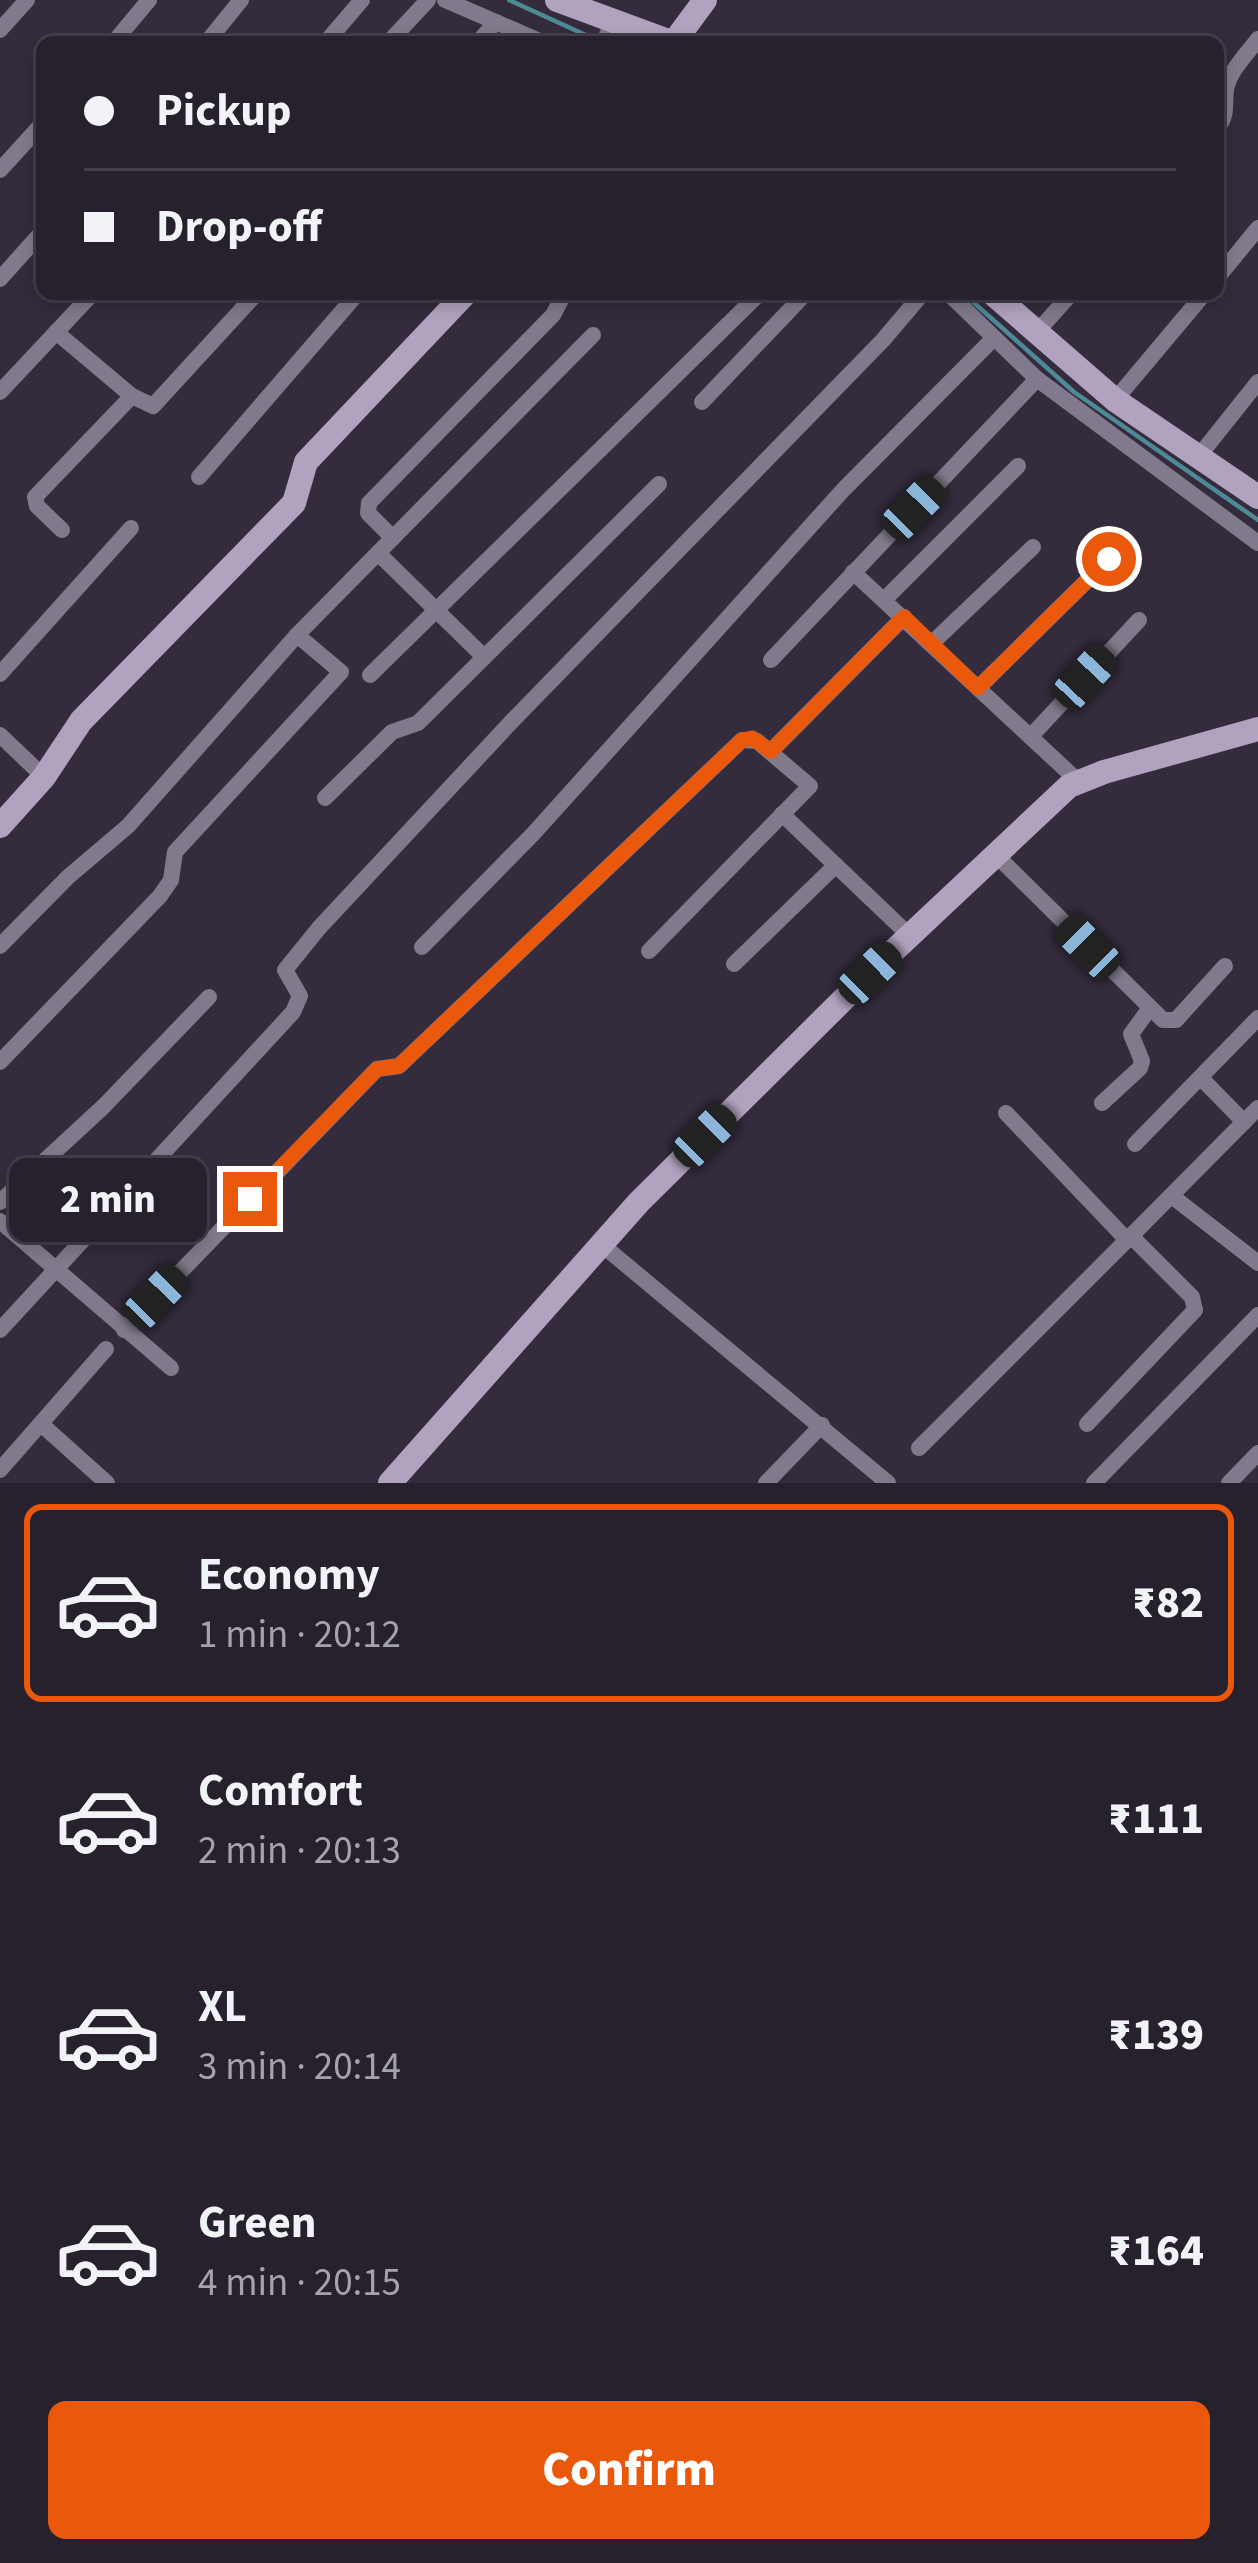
<!DOCTYPE html>
<html lang="en">
<head>
<meta charset="utf-8">
<style>
  body { margin:0; font-family:"Source Sans 3",sans-serif; background:#2f2835; color:#f1f3f6; height:100vh; display:flex; flex-direction:column; font-size:45px; white-space:nowrap }
  * { box-sizing:border-box; margin:0 }
  p { font-size:39px; color:#a4a3aa }
  .icon { flex:none; width:66px; height:66px; fill:none; stroke:currentColor; stroke-width:2; stroke-linecap:round; stroke-linejoin:round }
  .map { position:relative; height:1483px; overflow:hidden }
  .details { display:flex; flex-direction:column; background:#27202d; flex:1 }
  .details>* { flex:none }
  .hud { position:absolute; left:36px; top:36px; width:1188px; height:264px; border-radius:18px; box-shadow:0 6px 18px #0003,0 0 0 3px #433e49; display:grid; align-content:center; height:264px; padding:0 48px; background:#27202d }
  .end { position:absolute; width:54px; height:54px; margin:-27px; border:15px solid #ea580c; background:#fff; box-shadow:0 0 0 6px #fff }
  .from { border-radius:50% }
  .bubble { position:absolute; height:84px; border-radius:18px; background:#27202d; box-shadow:0 6px 18px #0003,0 0 0 3px #433e49; font-size:39px; font-weight:800; line-height:84px; text-align:center }
  .car { position:absolute; width:36px; height:72px; margin:-36px -18px; border-radius:15px; box-shadow:0 0 9px 3px #0007; background:linear-gradient(#222 24%,#8ab4d8 0 40%,#222 0 76%,#8ab4d8 0 86%,#222 0) }
  .hud b { display:flex; align-items:center; gap:42px; height:114px; font-size:45px }
  .hud b+b { border-top:3px solid #433e49 }
  .hud i { width:30px; height:30px; background:#f1f3f6 }
  ul { padding:21px 0 0; list-style:none }
  li { display:flex; align-items:center; gap:36px; height:198px; margin:0 24px 18px; padding:0 24px; border:6px solid transparent; border-radius:18px }
  li div { flex:1 }
  li b { display:block; font-size:45px }
  li em { font-style:normal; font-weight:800 }
  li.active { border-color:#ea580c }
  li>.icon { width:108px; height:108px; stroke-width:1.5 }
  .primary-button { display:flex; gap:24px; margin-top:auto; padding:24px 48px }
  .primary-button a { flex:1; height:138px; border-radius:18px; background:#ea580c; color:#fff; font-size:48px; font-weight:800; line-height:138px; text-align:center }
  .map>svg:first-child { display:block }
  .lines { fill:none; stroke-linecap:round; stroke-linejoin:round }
  .stream { stroke:#4e8a96; stroke-width:4.5 }
  .street { stroke:#827a8c; stroke-width:16 }
  .secondary { stroke:#b1a3c0; stroke-width:24 }
  .route { stroke:#ea580c; stroke-width:15 }
</style>
</head>
<body>
<div class="map">
<svg width="1258" height="1483" viewBox="0 0 1258 1483">
  <rect width="100%" height="100%" fill="#342b3c"/>
  <g class="lines">
    <!-- stream -->
    <g class="stream">
      <path d="M 509,0 L 601,42"/>
      <path d="M 964,294 L 1074,392 L 1258,520"/>
    </g>
    <!-- street -->
    <g class="street">
      <path d="M 445,0 L 542,42"/>
      <path d="M 0,30 L 27,0"/>
      <path d="M 114,42 L 149,0"/>
      <path d="M 207,42 L 241,0"/>
      <path d="M 326,42 L 362,0"/>
      <path d="M 389,42 L 428,0"/>
      <path d="M 478,42 L 496,22"/>
      <path d="M 604,42 L 613,21"/>
      <path d="M 1218,127 C 1228,114 1224,105 1226,90 C 1229,71 1247,54 1258,39"/>
      <path d="M 0,170 L 42,124"/>
      <path d="M 1218,277 L 1258,228"/>
      <path d="M 0,279 L 42,232"/>
      <path d="M 949,294 L 1037,379 L 1258,543"/>
      <path d="M 56,332 L 132,396 L 153,406 L 256,294"/>
      <path d="M 1035,334 L 1071,294"/>
      <path d="M 0,392 L 92,294"/>
      <path d="M 1115,400 L 1204,294"/>
      <path d="M 702,402 L 805,294"/>
      <path d="M 1199,456 L 1258,382"/>
      <path d="M 199,477 L 357,294"/>
      <path d="M 62,530 L 37,506 L 35,497 L 132,396"/>
      <path d="M 393,538 L 368,513 L 369,503 L 553,315 L 564,294"/>
      <path d="M 378,553 L 484,657"/>
      <path d="M 853,572 L 1079,782"/>
      <path d="M 884,600 L 1018,466"/>
      <path d="M 931,644 L 1033,547"/>
      <path d="M 771,660 L 1037,379"/>
      <path d="M 0,674 L 131,528"/>
      <path d="M 370,675 L 759,294"/>
      <path d="M 978,688 L 1109,559"/>
      <path d="M 0,735 L 44,777"/>
      <path d="M 1032,735 L 1139,620"/>
      <path d="M 771,751 L 904,617"/>
      <path d="M 325,798 L 392,732 L 418,723 L 659,484"/>
      <path d="M 782,814 L 909,935"/>
      <path d="M 995,854 L 1163,1020 L 1176,1020 L 1225,966"/>
      <path d="M 0,946 L 68,877 L 128,826 L 297,635 L 593,335"/>
      <path d="M 422,947 L 533,834 L 843,490 L 994,338"/>
      <path d="M 734,964 L 836,865"/>
      <path d="M 0,1062 L 160,896 L 171,880 L 175,852 L 341,672 L 297,635"/>
      <path d="M 1202,1079 L 1244,1122"/>
      <path d="M 1102,1103 L 1140,1068 L 1142,1061 L 1131,1034 L 1150,1008"/>
      <path d="M 1006,1113 L 1127,1240 L 1258,1108"/>
      <path d="M 1135,1144 L 1258,1018"/>
      <path d="M 1173,1197 L 1258,1263"/>
      <path d="M 0,1202 L 103,1107 L 209,997"/>
      <path d="M 0,1221 L 171,1368"/>
      <path d="M 601,1244 L 888,1483"/>
      <path d="M 0,1330 L 293,1012 L 300,996 L 285,970 L 319,928 L 513,720 L 883,340 L 922,294"/>
      <path d="M 124,1330 L 377,1069 L 399,1066 L 742,740 L 757,741 L 810,786 L 649,951"/>
      <path d="M 41,1424 L 107,1483"/>
      <path d="M 1087,1424 L 1195,1310 L 1192,1297 L 1131,1236"/>
      <path d="M 919,1448 L 1127,1240"/>
      <path d="M 0,1470 L 106,1349"/>
      <path d="M 766,1483 L 822,1425"/>
      <path d="M 1094,1483 L 1258,1315"/>
      <path d="M 1229,1483 L 1258,1453"/>
    </g>
    <!-- secondary -->
    <g class="secondary">
      <path d="M 557,0 L 671,42"/>
      <path d="M 674,42 L 705,0"/>
      <path d="M 993,294 L 1115,400 L 1258,497"/>
      <path d="M 0,826 L 44,777 L 81,721 L 294,503 L 306,462 L 465,294"/>
      <path d="M 390,1483 L 639,1202 L 870,973 L 1069,786 L 1104,772 L 1258,729"/>
    </g>
  </g>
  <g class="lines">
    <!-- route -->
    <path class="route" d="M 250,1199 L 377,1069 L 399,1066 L 742,740 L 752,738 L 771,751 L 904,617 L 978,688 L 1109,559"/>
  </g>
</svg>
<i class="end from" style="left:1109px;top:559px"></i>
<i class="end" style="left:250px;top:1199px"></i>
<div class="bubble" style="left:9px;top:1158px;width:198px">2 min</div>
<i class="car" style="left:914px;top:508px;rotate:44deg"></i>
<i class="car" style="left:1085px;top:677px;rotate:43deg"></i>
<i class="car" style="left:1088px;top:947px;rotate:315deg"></i>
<i class="car" style="left:870px;top:973px;rotate:46deg"></i>
<i class="car" style="left:705px;top:1136px;rotate:45deg"></i>
<i class="car" style="left:156px;top:1297px;rotate:44deg"></i>
<div class="hud">
<b><i class="from"></i>Pickup</b>
<b><i></i>Drop-off</b>
</div>
</div>
<section class="details">
<ul>
<li class="active"><svg class="icon" aria-label="car" viewBox="0 0 24 24"><path d="M5 17H2v-5l4-1 3-4h7l3 4 3 1v5h-3M9 17h6M6 11h13"/><circle cx="7" cy="17" r="2"/><circle cx="17" cy="17" r="2"/></svg><div><b>Economy</b><p>1 min · 20:12</p></div><em>₹82</em></li>
<li><svg class="icon" aria-label="car" viewBox="0 0 24 24"><path d="M5 17H2v-5l4-1 3-4h7l3 4 3 1v5h-3M9 17h6M6 11h13"/><circle cx="7" cy="17" r="2"/><circle cx="17" cy="17" r="2"/></svg><div><b>Comfort</b><p>2 min · 20:13</p></div><em>₹111</em></li>
<li><svg class="icon" aria-label="car" viewBox="0 0 24 24"><path d="M5 17H2v-5l4-1 3-4h7l3 4 3 1v5h-3M9 17h6M6 11h13"/><circle cx="7" cy="17" r="2"/><circle cx="17" cy="17" r="2"/></svg><div><b>XL</b><p>3 min · 20:14</p></div><em>₹139</em></li>
<li><svg class="icon" aria-label="car" viewBox="0 0 24 24"><path d="M5 17H2v-5l4-1 3-4h7l3 4 3 1v5h-3M9 17h6M6 11h13"/><circle cx="7" cy="17" r="2"/><circle cx="17" cy="17" r="2"/></svg><div><b>Green</b><p>4 min · 20:15</p></div><em>₹164</em></li>
</ul>
<div class="primary-button"><a>Confirm</a></div>
</section>
</body>
</html>
